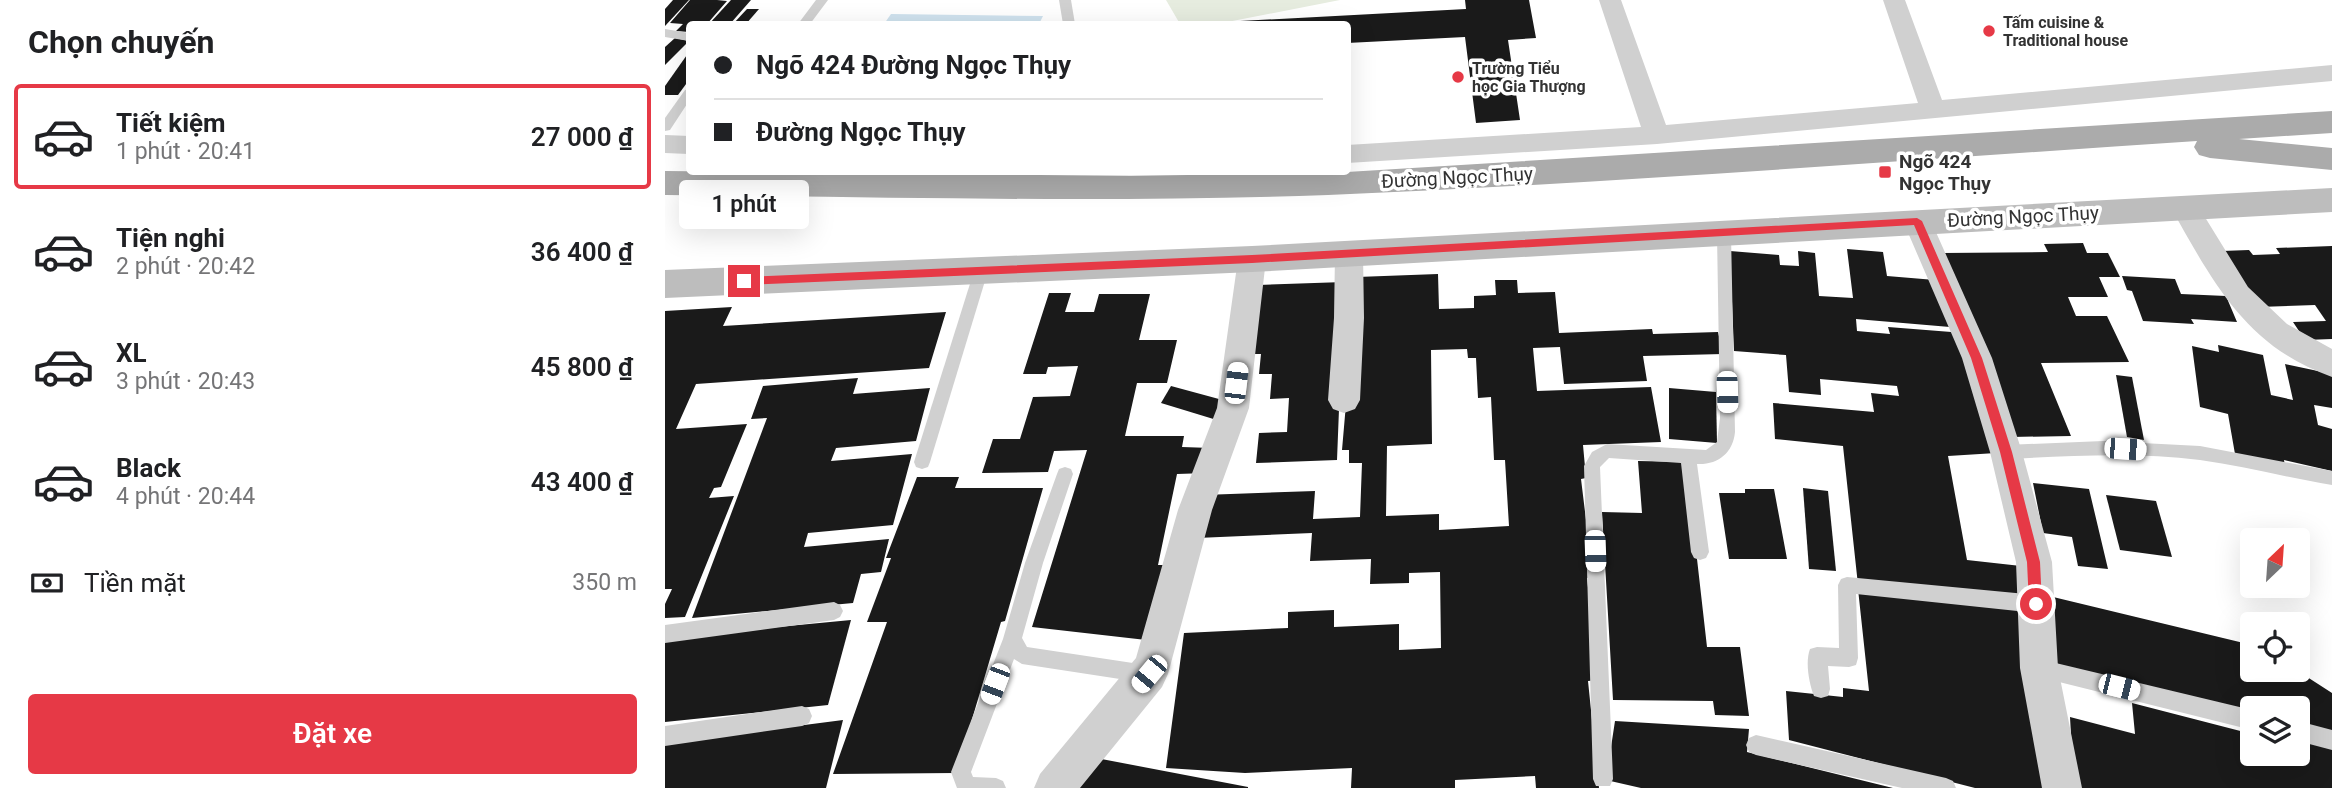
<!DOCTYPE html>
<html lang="vi">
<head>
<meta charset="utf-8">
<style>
  body { margin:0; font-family:Roboto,sans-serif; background:#f6f6f6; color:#202124; height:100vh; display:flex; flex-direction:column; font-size:26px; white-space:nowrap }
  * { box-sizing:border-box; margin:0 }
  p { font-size:23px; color:#757577 }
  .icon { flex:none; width:38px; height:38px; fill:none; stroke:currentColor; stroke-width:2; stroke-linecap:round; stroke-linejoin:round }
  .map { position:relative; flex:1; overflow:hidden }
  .panel { display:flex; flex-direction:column; background:#fff; width:665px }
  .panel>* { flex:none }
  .hud { position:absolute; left:21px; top:21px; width:665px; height:154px; border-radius:7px; box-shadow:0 7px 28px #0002; display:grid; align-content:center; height:154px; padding:0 28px; background:#fff }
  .needle { width:46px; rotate:25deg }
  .tools { position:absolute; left:1575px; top:528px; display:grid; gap:14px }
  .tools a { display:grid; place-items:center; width:70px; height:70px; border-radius:7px; background:#fff; box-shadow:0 7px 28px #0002; font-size:35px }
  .end { position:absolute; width:32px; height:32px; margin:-16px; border:9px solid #e63946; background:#fff; box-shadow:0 0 0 4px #fff }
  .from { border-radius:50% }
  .bubble { position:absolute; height:49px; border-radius:7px; background:#fff; box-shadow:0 7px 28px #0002; font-size:23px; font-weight:600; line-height:49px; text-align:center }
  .car { position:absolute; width:21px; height:42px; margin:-21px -10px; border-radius:9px; box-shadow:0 0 5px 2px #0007; background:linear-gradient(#fff 24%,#345 0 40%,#fff 0 76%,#345 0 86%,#fff 0) }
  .hud b { display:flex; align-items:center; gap:24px; height:66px; font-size:26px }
  .hud b+b { border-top:2px solid #e0e0e0 }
  .hud i { width:18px; height:18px; background:#202124 }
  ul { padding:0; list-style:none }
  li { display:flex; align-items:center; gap:21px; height:105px; margin:0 14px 10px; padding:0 14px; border:4px solid transparent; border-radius:7px }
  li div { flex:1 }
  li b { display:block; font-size:26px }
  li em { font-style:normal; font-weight:600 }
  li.active { border-color:#e63946 }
  li>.icon { width:63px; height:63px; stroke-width:1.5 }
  h2 { padding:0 28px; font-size:32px; line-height:84px }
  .pay { display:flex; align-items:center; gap:18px; height:77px; padding:0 28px; font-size:26px }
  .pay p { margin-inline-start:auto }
  .action { display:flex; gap:14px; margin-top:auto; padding:14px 28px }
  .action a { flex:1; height:80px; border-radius:7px; background:#e63946; color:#fff; font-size:28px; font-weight:600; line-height:80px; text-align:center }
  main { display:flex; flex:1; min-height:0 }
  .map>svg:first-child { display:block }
  .green { fill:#e6ecdf }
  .water { fill:#cfe2ee }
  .building { fill:#1a1a1a; fill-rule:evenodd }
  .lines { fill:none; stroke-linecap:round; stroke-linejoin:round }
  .lane { fill:#d0d0d0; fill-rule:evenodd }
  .street { fill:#d0d0d0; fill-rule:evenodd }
  .secondary { fill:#bdbdbd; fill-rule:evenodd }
  .primary { fill:#ababab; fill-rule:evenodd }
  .route { fill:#e63946 }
  .poi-dot { fill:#e63946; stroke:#fff; stroke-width:2.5 }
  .labels { text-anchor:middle; stroke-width:7; stroke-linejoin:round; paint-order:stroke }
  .far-poi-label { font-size:16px; font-weight:bold; fill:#333; stroke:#fff; text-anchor:start }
  .poi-label { font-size:19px; font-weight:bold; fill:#333; stroke:#fff; text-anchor:start }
  .street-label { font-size:19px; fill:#333; stroke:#fff }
</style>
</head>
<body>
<main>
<section class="panel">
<h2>Chọn chuyến</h2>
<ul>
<li class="active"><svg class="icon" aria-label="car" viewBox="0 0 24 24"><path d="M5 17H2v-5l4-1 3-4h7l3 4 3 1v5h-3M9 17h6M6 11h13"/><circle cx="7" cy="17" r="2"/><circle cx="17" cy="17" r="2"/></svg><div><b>Tiết kiệm</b><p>1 phút · 20:41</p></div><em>27 000 ₫</em></li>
<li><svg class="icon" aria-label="car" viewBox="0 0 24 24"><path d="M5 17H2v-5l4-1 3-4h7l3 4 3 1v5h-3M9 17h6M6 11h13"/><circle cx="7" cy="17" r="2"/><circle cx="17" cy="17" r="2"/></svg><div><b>Tiện nghi</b><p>2 phút · 20:42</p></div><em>36 400 ₫</em></li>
<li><svg class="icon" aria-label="car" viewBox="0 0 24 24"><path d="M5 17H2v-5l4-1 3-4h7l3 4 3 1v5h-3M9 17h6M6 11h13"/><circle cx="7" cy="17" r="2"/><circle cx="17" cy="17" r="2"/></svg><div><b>XL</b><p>3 phút · 20:43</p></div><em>45 800 ₫</em></li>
<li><svg class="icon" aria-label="car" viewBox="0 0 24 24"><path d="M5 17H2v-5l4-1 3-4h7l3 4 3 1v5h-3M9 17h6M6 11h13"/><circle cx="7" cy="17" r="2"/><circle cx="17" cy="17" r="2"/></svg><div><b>Black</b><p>4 phút · 20:44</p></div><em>43 400 ₫</em></li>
</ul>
<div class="pay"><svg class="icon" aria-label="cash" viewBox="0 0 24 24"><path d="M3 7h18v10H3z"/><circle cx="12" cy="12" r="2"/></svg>Tiền mặt<p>350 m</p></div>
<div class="action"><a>Đặt xe</a></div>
</section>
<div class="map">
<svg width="1667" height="788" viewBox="0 0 1667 788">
  <rect width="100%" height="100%" fill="#fff"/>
  <!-- green -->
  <path class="green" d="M 501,0 L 675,0 L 552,24 L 515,24 Z"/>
  <!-- water -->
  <path class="water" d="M 226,14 L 378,16 L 374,24 L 219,24 Z"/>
  <!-- building -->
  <g class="building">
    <path d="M 8,0 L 24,0 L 0,26 L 0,9 Z"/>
    <path d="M 25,0 L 52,0 L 62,1 L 42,24 L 24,24 L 24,32 L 11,31 L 18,24 L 5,23 Z"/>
    <path d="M 66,0 L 86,0 L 65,24 L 44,24 Z"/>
    <path d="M 800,0 L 864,0 L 871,38 L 843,40 L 855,120 L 811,123 L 800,37 L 682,43 L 682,24 L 575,24 L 575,21 L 801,9 Z"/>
    <path d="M 82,9 L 94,9 L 81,24 L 68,24 Z"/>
    <path d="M 10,38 L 24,41 L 0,65 L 0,47 Z"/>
    <path d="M 24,52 L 24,80 L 13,95 L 0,95 L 0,86 Z"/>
    <path d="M 1418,243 L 1422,253 L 1443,253 L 1455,277 L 1434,277 L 1443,297 L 1403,297 L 1411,316 L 1442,316 L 1464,362 L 1376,363 L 1406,436 L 1346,437 L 1278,253 L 1383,252 L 1379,244 Z"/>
    <path d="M 1667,246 L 1667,339 L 1640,340 L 1628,322 L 1661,321 L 1650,305 L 1593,307 L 1557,251 L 1584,250 L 1588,255 L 1615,254 L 1611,248 Z"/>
    <path d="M 1182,249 L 1218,252 L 1222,276 L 1270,280 L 1285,327 L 1191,319 L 1192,331 L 1225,334 L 1223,327 L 1299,333 L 1331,453 L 1283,456 L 1302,560 L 1356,566 L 1363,600 L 1193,585 L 1178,446 L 1110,439 L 1108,403 L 1209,412 L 1206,393 L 1234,396 L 1232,386 L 1155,379 L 1156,395 L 1124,392 L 1121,355 L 1069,351 L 1065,251 L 1114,255 L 1115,265 L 1134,266 L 1133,251 L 1150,253 L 1154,296 L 1188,298 Z"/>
    <path d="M 773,274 L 774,309 L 809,308 L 809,296 L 831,295 L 830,280 L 852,280 L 853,293 L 890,292 L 894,333 L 987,329 L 988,334 L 1053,332 L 1058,354 L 978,356 L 982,381 L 899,384 L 895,347 L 868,348 L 872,391 L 986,387 L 996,442 L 918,445 L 921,478 L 916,479 L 928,577 L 922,578 L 933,680 L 923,681 L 934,788 L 871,788 L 870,776 L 790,780 L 790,788 L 686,788 L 687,768 L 580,773 L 501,768 L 519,633 L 623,628 L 623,612 L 669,610 L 669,627 L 734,624 L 734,650 L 776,648 L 775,572 L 744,573 L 744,583 L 705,584 L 706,559 L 645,561 L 647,533 L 532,538 L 538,495 L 650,491 L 648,519 L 695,517 L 697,463 L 684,463 L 684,450 L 677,450 L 692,277 ZM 802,349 L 803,358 L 811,358 L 813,398 L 826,397 L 829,460 L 840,460 L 844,526 L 774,530 L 774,514 L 721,516 L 722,446 L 767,444 L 766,350 Z"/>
    <path d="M 1457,276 L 1510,279 L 1516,294 L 1561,296 L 1572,322 L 1526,319 L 1529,324 L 1478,321 L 1467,291 L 1462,290 Z"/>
    <path d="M 679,282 L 672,460 L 591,463 L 594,433 L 622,432 L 624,398 L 605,399 L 607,374 L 594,374 L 596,354 L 586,354 L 593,285 Z"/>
    <path d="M 384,293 L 406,293 L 400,312 L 429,312 L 434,294 L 485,294 L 474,340 L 512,340 L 502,383 L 472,383 L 460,436 L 519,436 L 517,447 L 546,448 L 542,473 L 512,474 L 493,565 L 505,565 L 490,641 L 367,627 L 422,450 L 389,451 L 383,472 L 317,473 L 328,439 L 355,439 L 368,397 L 405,396 L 413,366 L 383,367 L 381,374 L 358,374 Z"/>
    <path d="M 67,307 L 58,326 L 281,312 L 264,368 L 31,384 L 11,429 L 82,424 L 56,487 L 49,488 L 44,498 L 69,496 L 20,617 L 0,618 L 0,604 L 7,589 L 0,589 L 0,311 Z"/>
    <path d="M 1553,345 L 1598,355 L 1606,395 L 1628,400 L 1620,364 L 1667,374 L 1667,408 L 1649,405 L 1653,425 L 1667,429 L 1667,471 L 1619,460 L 1620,466 L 1570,454 L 1563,414 L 1535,407 L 1527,346 L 1554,352 Z"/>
    <path d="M 1451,375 L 1467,377 L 1479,440 L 1462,437 Z"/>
    <path d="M 193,378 L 188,394 L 265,388 L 251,441 L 171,448 L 166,461 L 247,454 L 228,525 L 143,533 L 139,547 L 224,539 L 216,572 L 196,574 L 188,603 L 27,618 L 102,418 L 86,419 L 98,386 Z"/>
    <path d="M 506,386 L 565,402 L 555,421 L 496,403 Z"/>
    <path d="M 1004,388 L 1051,392 L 1052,443 L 1004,439 Z"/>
    <path d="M 973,461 L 1021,462 L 1042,647 L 1075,647 L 1084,716 L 1050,715 L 1048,701 L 948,700 L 937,512 L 977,513 Z"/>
    <path d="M 252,477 L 294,477 L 290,488 L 378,488 L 340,621 L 336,622 L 291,773 L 168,774 L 222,622 L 202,622 L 226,558 L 221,558 Z"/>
    <path d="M 1368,483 L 1424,489 L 1443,569 L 1413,566 L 1407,537 L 1378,533 Z"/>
    <path d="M 1138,488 L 1163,491 L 1171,571 L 1144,569 Z"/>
    <path d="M 1080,489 L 1109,489 L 1122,559 L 1064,559 L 1054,493 L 1080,493 Z"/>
    <path d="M 1441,495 L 1491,501 L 1507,557 L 1455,550 Z"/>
    <path d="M 1193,589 L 1354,606 L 1387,788 L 1310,788 L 1124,740 L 1121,691 L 1178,697 L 1178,688 L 1204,691 Z"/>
    <path d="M 1384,596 L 1587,645 L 1587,670 L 1636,673 L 1667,693 L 1667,735 L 1633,727 L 1633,709 L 1587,709 L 1587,715 L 1388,666 Z"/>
    <path d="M 186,620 L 163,705 L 0,722 L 0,638 Z"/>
    <path d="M 1467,703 L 1587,734 L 1587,754 L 1633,754 L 1633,737 L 1667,746 L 1667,788 L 1409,788 L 1405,717 L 1470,734 Z"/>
    <path d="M 178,720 L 161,788 L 0,788 L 0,743 Z"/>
    <path d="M 950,721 L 1084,729 L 1082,752 L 1228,788 L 976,788 L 941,780 Z"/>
    <path d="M 426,757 L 583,787 L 583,788 L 400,788 Z"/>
  </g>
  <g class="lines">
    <!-- lane -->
    <g class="lane">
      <path d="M 151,0 L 163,0 L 145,24 L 133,24 Z"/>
      <path d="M 394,0 L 406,0 L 410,24 L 398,24 Z"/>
      <path d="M 0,29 L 24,33 L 24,41 L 0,37 Z"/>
      <path d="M 24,89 L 24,101 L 5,130 L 0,131 L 0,118 L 20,90 Z"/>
      <path d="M 1059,229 L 1066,234 L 1070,432 C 1068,453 1053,465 1032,464 L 1044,552 L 1041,558 L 1035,560 L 1029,558 L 1026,552 L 1016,463 L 944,458 L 935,467 L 948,779 L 945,786 L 931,786 L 928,779 L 919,466 L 927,452 L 942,444 L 1041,450 L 1052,442 L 1055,418 L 1052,234 Z"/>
      <path d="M 316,265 L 323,271 L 265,462 L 263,467 L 257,469 L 251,467 L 249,462 L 309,271 Z"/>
      <path d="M 1438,441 L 1535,446 L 1667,471 L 1667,485 C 1623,478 1579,466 1535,460 C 1471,452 1405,456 1341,459 L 1335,457 L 1333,452 L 1335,447 L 1341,445 Z"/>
      <path d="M 400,467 L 406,469 L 408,474 L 378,563 L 357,638 L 362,647 L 481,665 L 488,667 L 490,674 L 488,681 L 481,683 L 357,664 L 349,659 L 306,772 L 308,777 L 331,778 L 338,781 L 341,788 L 292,788 L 286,772 L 338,639 L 360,563 L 392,474 L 394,469 Z"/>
      <path d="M 1182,577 L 1371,595 L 1377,598 L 1380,604 L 1377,610 L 1371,613 L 1191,594 L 1193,658 L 1191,665 L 1184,667 L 1163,666 L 1165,689 L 1163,696 L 1156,698 L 1149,696 C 1144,683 1140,662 1145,649 L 1152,647 L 1174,648 L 1173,585 L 1176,579 Z"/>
      <path d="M 169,602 L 175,605 L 178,611 L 175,617 L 169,620 L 0,643 L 0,625 Z"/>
      <path d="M 1374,659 L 1587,710 L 1587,730 L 1374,677 L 1367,675 L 1365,668 L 1367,661 Z"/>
      <path d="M 137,706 L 144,709 L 147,716 L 144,723 L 137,726 L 0,746 L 0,726 Z"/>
      <path d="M 1633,721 L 1667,730 L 1667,750 L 1633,741 Z"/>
      <path d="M 1091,735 L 1281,778 L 1288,781 L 1291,788 L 1237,788 L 1091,755 L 1084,752 L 1081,745 L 1084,738 Z"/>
    </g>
    <!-- street -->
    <g class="street">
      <path d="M 934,0 L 956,0 L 1001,125 L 1253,103 L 1218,0 L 1240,0 L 1277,100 L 1667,65 L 1667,81 L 992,144 L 682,163 L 682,145 L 976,127 Z"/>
      <path d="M 0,135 L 24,136 L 24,154 L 0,153 Z"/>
      <path d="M 1520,198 L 1530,201 L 1583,287 L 1622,324 L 1667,349 L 1667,377 C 1581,347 1548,282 1506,208 L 1510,201 Z"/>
      <path d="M 1252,211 L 1262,214 L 1266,221 L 1327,358 L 1357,452 L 1387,562 L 1393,668 L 1417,788 L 1377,788 L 1355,668 L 1351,562 L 1325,452 L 1297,358 L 1238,221 L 1242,214 Z"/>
      <path d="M 684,243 L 694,246 L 698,254 L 699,318 L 695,400 L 690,409 L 679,413 L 668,409 L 663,400 L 669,318 L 670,254 L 674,246 Z"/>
      <path d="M 587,248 L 597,251 L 601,259 L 584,408 L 547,510 L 503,674 L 497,687 L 415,788 L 369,788 L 375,774 L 471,658 L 513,510 L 552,408 L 573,259 L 577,251 Z"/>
    </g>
    <!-- secondary -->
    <path class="secondary" d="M 1667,188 L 1667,212 L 587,272 L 0,298 L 0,270 L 587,246 Z"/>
    <!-- primary -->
    <path class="primary" d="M 1667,111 L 1667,133 L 1574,139 L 1667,148 L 1667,170 L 1545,158 L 1534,155 L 1529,147 L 1532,141 C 1243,160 953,183 663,195 C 442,203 221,197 0,195 L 0,171 L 466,176 L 682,172 Z"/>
  </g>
  <!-- route -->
  <path class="route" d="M 1252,218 L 1257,221 L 1317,358 L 1347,452 L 1375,562 L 1377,604 L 1371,610 L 1364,604 L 1362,562 L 1335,452 L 1306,358 L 1249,225 L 587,263 L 79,285 L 74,281 L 79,277 L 587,255 Z"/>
  <!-- markers -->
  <g class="poi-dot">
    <circle cx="1324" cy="31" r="7"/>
    <circle cx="793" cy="77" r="7"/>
    <rect x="1213" y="165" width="14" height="14" rx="3.5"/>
  </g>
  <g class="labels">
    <!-- far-poi labels -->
    <g class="far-poi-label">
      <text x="1338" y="28">Tấm cuisine &amp;<tspan x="1338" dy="18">Traditional house</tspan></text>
      <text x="807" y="74">Trường Tiểu<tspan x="807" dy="18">học Gia Thượng</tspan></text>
    </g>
    <!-- poi labels -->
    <g class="poi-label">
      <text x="1234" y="168">Ngõ 424<tspan x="1234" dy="22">Ngọc Thụy</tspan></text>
    </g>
    <!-- street labels -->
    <g class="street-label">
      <text transform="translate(792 177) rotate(-3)" y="7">Đường Ngọc Thụy</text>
      <text transform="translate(1358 216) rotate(-3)" y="7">Đường Ngọc Thụy</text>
    </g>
  </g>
</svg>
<div class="tools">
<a><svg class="needle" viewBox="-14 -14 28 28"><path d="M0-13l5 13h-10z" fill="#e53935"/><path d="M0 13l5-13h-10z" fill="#757577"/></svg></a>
<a><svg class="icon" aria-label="locate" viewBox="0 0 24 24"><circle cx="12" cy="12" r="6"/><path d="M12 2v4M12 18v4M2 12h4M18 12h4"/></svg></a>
<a><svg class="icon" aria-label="layers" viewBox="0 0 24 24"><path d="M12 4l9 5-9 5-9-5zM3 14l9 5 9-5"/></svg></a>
</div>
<i class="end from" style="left:1371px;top:604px"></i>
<i class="end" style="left:79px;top:281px"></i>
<div class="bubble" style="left:14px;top:180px;width:130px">1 phút</div>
<i class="car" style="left:571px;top:383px;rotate:7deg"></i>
<i class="car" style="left:1062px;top:392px;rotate:178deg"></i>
<i class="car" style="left:1460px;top:449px;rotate:94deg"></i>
<i class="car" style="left:930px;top:551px;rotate:178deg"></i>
<i class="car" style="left:484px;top:674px;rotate:220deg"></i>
<i class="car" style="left:330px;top:684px;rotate:201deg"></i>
<i class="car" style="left:1454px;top:687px;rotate:104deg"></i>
<div class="hud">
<b><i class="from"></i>Ngõ 424 Đường Ngọc Thụy</b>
<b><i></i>Đường Ngọc Thụy</b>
</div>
</div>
</main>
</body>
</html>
